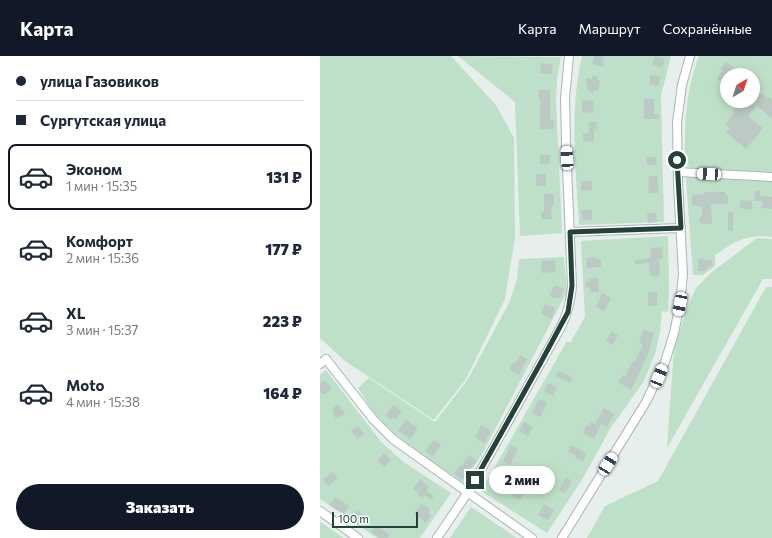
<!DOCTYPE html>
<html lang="ru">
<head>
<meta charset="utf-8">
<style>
  body { margin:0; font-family:Commissioner,sans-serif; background:#f6f6f7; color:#1f2937; height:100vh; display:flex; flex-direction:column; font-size:15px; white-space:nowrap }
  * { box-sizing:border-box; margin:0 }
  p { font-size:13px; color:#747a83 }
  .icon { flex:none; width:22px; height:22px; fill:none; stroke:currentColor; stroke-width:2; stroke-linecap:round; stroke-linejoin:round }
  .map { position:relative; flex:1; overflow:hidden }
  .sheet { display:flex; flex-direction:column; background:#fff; width:320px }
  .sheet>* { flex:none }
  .hud { display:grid; align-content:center; height:88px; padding:0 16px; background:#fff }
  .needle { width:26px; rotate:39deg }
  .buttons { position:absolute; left:400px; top:12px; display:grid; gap:8px }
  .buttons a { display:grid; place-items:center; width:40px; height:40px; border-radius:50%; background:#fff; box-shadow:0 2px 10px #0003; font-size:20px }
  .scale { position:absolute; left:12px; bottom:10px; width:86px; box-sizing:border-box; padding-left:4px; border:2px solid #24423a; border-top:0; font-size:11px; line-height:14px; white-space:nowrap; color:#24423a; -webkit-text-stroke:3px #f7fbf9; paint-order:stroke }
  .end { position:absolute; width:18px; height:18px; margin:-9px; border:5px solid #24423a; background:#fff; box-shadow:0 0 0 2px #fff }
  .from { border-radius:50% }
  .bubble { position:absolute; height:28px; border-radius:14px; background:#fff; box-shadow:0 2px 10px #0003; font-size:13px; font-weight:800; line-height:28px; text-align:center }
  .car { position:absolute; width:12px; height:24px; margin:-12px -6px; border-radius:5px; box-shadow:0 0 3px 1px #0007; background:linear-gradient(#fff 24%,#345 0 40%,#fff 0 76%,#345 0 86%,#fff 0) }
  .hud b { display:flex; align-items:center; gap:14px; height:38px; font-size:15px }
  .hud b+b { border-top:1px solid #e0e1e3 }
  .hud i { width:10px; height:10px; background:#1f2937 }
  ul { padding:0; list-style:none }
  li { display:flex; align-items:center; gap:12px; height:66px; margin:0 8px 6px; padding:0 8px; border:2px solid transparent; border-radius:8px }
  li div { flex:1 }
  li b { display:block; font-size:15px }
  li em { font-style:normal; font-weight:800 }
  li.current { border-color:#111827 }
  li>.icon { width:36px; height:36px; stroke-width:1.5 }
  .primary-button { display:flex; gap:8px; margin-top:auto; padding:8px 16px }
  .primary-button a { flex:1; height:46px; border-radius:24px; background:#111827; color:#fff; font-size:16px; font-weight:800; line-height:46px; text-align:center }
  header { display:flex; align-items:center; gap:24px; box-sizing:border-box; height:56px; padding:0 20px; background:#111827; color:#fff }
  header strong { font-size:19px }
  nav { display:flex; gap:22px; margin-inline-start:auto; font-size:14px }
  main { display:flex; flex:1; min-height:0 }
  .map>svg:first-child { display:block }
  .green { fill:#bfe0c8; fill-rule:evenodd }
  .building { fill:#bbcac4 }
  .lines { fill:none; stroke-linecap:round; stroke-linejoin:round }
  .minor-casing { stroke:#a8b8b2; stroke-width:10 }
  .minor { stroke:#fff; stroke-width:8 }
  .route { stroke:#24423a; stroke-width:5 }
</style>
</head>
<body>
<header>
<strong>Карта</strong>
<nav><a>Карта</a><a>Маршрут</a><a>Сохранённые</a></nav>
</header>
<main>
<section class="sheet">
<div class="hud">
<b><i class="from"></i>улица Газовиков</b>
<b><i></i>Сургутская улица</b>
</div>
<ul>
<li class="current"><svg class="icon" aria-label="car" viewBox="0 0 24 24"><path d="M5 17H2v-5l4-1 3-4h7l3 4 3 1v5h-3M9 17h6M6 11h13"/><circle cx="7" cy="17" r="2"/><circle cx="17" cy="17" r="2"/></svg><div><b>Эконом</b><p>1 мин · 15:35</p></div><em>131 ₽</em></li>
<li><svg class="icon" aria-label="car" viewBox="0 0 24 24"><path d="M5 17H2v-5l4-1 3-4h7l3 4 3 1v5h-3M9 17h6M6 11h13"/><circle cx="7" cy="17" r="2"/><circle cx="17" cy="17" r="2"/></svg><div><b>Комфорт</b><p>2 мин · 15:36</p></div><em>177 ₽</em></li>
<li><svg class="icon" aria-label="car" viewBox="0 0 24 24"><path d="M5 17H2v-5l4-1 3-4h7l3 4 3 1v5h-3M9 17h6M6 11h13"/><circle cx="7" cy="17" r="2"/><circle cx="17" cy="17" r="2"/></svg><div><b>XL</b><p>3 мин · 15:37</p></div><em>223 ₽</em></li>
<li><svg class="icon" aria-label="car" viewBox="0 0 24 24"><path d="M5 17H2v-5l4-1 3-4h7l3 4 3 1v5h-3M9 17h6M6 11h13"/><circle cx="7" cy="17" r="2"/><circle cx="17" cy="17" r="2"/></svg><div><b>Moto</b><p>4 мин · 15:38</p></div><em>164 ₽</em></li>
</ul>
<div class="primary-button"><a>Заказать</a></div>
</section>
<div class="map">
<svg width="452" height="482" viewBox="0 0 452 482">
  <rect width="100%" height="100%" fill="#e6efeb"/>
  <!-- green -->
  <g class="green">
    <path d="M 0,0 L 131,0 L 176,49 L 194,82 L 195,181 L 185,243 L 146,323 L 114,364 L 25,305 L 0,282 Z"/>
    <path d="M 138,0 L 241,1 L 237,23 L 236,46 L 242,177 L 200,180 L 195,46 Z"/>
    <path d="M 262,0 L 351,0 L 341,40 L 344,166 L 259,169 C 256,113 249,55 262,0 Z"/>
    <path d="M 379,0 L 452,0 L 452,117 L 372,113 L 367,109 L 365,104 C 365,66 365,37 379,0 ZM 407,19 L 433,19 L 433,45 L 407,45 Z"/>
    <path d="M 371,120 L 452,124 L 452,181 C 426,178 416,185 395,199 L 395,210 L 383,219 L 373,219 L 366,124 L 367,122 Z"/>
    <path d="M 348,180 L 349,233 L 348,256 L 342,255 L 340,276 L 335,298 L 324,325 L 290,373 L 263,422 L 227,477 L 161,435 L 247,285 L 250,287 L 265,261 L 261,185 Z"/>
    <path d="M 437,182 L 452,183 L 452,223 L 443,223 L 347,392 L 354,292 L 367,252 L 376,232 L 392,216 Z"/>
    <path d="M 244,201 L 247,236 L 162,398 L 144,427 C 114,406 82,387 57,360 C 50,352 44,341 38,332 L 49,322 L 115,366 L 148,323 L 190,245 L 197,223 L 199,203 Z"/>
    <path d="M 446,231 L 452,231 L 452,482 L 267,482 L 285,450 L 338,425 Z"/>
    <path d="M 6,314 L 62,387 L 85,407 L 131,437 L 100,482 L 57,482 L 0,443 L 0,319 Z"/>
    <path d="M 151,451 L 194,480 L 198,482 L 130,482 Z"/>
    <path d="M 0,466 L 24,482 L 0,482 Z"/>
  </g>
  <!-- building -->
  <g class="building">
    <path d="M 274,0 L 284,0 L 282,6 L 284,7 L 283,11 L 272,8 Z"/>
    <path d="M 335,0 L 345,3 L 342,12 L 332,9 Z"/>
    <path d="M 406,6 L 418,15 L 415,19 L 407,19 L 407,31 L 397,22 L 402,15 L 400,13 Z"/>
    <path d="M 221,7 L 233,8 L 232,18 L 220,17 Z"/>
    <path d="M 330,19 L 341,20 L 339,30 L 329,29 Z"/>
    <path d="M 272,20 L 278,21 L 277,24 L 280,24 L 278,35 L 274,34 L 274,37 L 269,36 L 269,34 L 267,33 L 267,29 L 266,28 L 266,22 L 272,23 Z"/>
    <path d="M 433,30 L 447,42 L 448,41 L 452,44 L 452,63 L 437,50 L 428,60 L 443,72 L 426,93 L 406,76 L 410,72 L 405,68 L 414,57 L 413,55 L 417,50 L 419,52 L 424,45 L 433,45 Z"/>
    <path d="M 219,34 L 230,34 L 230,64 L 234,64 L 234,73 L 220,73 L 220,42 L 218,42 Z"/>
    <path d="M 324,43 L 334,43 L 334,58 L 339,58 L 339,63 L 324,63 Z"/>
    <path d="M 262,44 L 274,45 L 273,57 L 262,56 Z"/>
    <path d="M 269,66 L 277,66 L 277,73 L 274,73 L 274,85 L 263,86 L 263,77 L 269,77 Z"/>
    <rect x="220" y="99" width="10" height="9"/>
    <path d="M 326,101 L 336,101 L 337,109 L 327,109 Z"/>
    <rect x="216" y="118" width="10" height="12"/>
    <path d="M 329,120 L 337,120 L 339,137 L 328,137 Z"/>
    <path d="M 261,125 L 272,125 L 272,134 L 261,135 Z"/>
    <path d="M 435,135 L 440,135 L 440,140 L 452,141 L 452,153 L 442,152 L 443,145 L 434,145 Z"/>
    <path d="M 384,136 L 405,136 L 405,139 L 408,139 L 408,148 L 391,148 L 392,168 L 380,167 L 379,164 L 382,159 L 382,151 L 372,149 L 372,140 L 378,138 L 384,139 Z"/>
    <path d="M 224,138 L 234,138 L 234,150 L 231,150 L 232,163 L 221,163 L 221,156 L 224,156 Z"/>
    <path d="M 423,144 L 432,145 L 432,153 L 429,153 L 429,154 L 420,152 L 420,145 L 423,145 Z"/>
    <path d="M 261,154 L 272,154 L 272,164 L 262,164 Z"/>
    <rect x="408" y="156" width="5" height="19"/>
    <path d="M 327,157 L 336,157 L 337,166 L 328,167 Z"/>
    <path d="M 342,191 L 343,203 L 339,203 L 340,217 L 339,217 L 339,220 L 330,220 L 329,207 L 315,208 L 315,204 L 330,202 L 329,199 L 331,199 L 331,192 Z"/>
    <path d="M 276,201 L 277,204 L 281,203 L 281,211 L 267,212 L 266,202 Z"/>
    <path d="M 378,203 L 392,204 L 392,210 L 389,210 L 389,212 L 386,212 L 386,215 L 378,215 Z"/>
    <path d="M 235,204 L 236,216 L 222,217 L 221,205 Z"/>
    <path d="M 278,222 L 279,236 L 270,236 L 270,231 L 266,231 L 266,226 L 270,226 L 269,223 Z"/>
    <path d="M 235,229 L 244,233 L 240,242 L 237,241 L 236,243 L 229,240 Z"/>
    <rect x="328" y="236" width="9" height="14"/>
    <path d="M 282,237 L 291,242 L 284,255 L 276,251 Z"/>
    <path d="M 225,248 L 235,252 L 233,256 L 234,257 L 231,263 L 221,257 Z"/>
    <path d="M 323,274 L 334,277 L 328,298 L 311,334 L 298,326 L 302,319 L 305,321 L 312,306 L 314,307 L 323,289 L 319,287 Z"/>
    <path d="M 291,275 L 298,279 L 293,289 L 286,285 Z"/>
    <path d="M 200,299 L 207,303 L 199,319 L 189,314 L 192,307 L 195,308 Z"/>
    <path d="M 239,315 L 253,322 L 250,327 L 236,320 Z"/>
    <path d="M 5,324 L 12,333 L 3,339 L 0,335 L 0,328 Z"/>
    <path d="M 228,327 L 237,332 L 233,340 L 224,335 Z"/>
    <path d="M 219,343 L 227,347 L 220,361 L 212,357 Z"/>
    <path d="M 18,348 L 25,358 L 16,363 L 13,358 L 15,357 L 12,353 Z"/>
    <path d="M 73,349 L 82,355 L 76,363 L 74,361 L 71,364 L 65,359 Z"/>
    <path d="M 284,352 L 294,358 L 287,371 L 281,368 L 274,383 L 263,377 L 267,369 L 269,370 L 271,366 L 275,368 Z"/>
    <path d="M 86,363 L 98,373 L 90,383 L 78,374 Z"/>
    <path d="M 204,366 L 213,371 L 208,380 L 199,375 Z"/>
    <path d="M 161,369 L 171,375 L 164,387 L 155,381 Z"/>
    <path d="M 38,370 L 44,377 L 37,383 L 31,375 Z"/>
    <path d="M 114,384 L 121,389 L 113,401 L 105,395 Z"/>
    <path d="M 191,389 L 198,393 L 190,409 L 183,405 Z"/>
    <path d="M 251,389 L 266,397 L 263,406 L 255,402 L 256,400 L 248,396 Z"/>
    <path d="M 64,397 L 71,403 L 65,411 L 57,405 Z"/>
    <path d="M 149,399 L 157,404 L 142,424 L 134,418 L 140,409 L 142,410 Z"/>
    <path d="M 13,416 L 18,422 L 8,430 L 3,423 Z"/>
    <path d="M 179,418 L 187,422 L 185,425 L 187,426 L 182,436 L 173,431 Z"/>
    <path d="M 246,421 L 252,425 L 245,437 L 239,434 Z"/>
    <path d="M 100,423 L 109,431 L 107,435 L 114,440 L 111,444 L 104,439 L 102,442 L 98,439 L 99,437 L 93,433 Z"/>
    <path d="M 198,429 L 206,433 L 200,444 L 192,440 Z"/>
    <path d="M 15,441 L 29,450 L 24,458 L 10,449 Z"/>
    <path d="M 101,448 L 110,453 L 108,457 L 111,459 L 106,467 L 94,458 Z"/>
    <path d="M 224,448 L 234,454 L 228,464 L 218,459 Z"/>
    <path d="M 37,454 L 46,461 L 39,470 L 31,463 Z"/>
    <path d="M 56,469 L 70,479 L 68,482 L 59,482 L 51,476 Z"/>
  </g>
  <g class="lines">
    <defs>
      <g id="minor">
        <path d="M 358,116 L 452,121"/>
        <path d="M 250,176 L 361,172"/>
        <path d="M 0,308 L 6,303 L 53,363 L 74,384 L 212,482"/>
        <path d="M 0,455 L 38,482"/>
        <path d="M 117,482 L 148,436 L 169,400 L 242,269 C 248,256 251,244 252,230 L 246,87 L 245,42 L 249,0"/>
        <path d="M 242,482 L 326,346 L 345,306 L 354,277 L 360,248 L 363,218 L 358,127 L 357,66 L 362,29 L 370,0"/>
      </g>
    </defs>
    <!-- minor casing -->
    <use href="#minor" class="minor-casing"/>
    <!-- minor -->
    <use href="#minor" class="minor"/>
  </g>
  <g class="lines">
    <!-- route -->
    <path class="route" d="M 155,424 L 220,308 L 248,256 L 252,230 L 250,176 L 361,172 L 357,104"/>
  </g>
</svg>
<div class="buttons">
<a><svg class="needle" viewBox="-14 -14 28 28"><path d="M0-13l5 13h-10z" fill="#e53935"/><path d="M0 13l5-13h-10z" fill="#747a83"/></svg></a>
</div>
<div class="scale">100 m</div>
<i class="end from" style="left:357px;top:104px"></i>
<i class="end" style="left:155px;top:424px"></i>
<div class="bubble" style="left:169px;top:410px;width:66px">2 мин</div>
<i class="car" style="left:247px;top:102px;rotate:357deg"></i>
<i class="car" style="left:389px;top:118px;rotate:273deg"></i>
<i class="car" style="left:360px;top:248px;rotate:191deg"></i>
<i class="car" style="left:339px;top:320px;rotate:22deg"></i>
<i class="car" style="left:288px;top:408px;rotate:32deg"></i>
</div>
</main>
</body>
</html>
